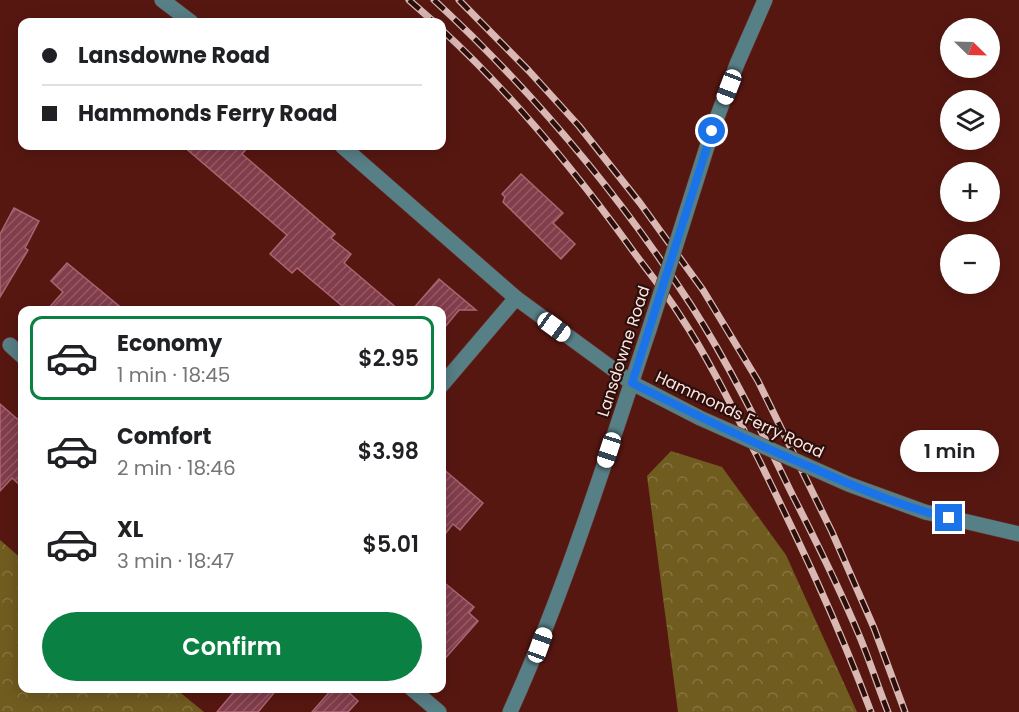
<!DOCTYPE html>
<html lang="en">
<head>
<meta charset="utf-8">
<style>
  body { margin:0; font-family:Poppins,sans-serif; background:#f6f6f6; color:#202124; height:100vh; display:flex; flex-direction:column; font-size:22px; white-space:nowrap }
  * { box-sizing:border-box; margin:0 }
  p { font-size:20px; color:#757577 }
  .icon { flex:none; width:33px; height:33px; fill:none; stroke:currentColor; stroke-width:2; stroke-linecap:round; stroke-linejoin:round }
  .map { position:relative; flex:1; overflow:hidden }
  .sheet { position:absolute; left:18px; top:306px; width:428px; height:387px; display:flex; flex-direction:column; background:#fff; border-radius:12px; box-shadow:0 3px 15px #0003 }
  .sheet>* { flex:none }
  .top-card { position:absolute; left:18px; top:18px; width:428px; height:132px; border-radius:12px; box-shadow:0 3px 15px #0003; display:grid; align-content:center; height:132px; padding:0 24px; background:#fff }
  .needle { width:39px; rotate:113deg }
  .fabs { position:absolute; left:940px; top:18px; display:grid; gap:12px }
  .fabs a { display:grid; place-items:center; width:60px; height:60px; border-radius:50%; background:#fff; box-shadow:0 3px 15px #0003; font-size:30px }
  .end { position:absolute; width:27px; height:27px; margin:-14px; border:8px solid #1a73e8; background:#fff; box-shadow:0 0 0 3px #fff }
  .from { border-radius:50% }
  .bubble { position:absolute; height:42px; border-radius:21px; background:#fff; box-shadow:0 3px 15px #0003; font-size:20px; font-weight:600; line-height:42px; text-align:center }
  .car { position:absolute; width:18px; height:36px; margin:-18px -9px; border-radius:8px; box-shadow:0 0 4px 2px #0007; background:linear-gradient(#fff 24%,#345 0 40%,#fff 0 76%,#345 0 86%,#fff 0) }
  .top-card b { display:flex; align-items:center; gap:21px; height:57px; font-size:22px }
  .top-card b+b { border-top:2px solid #e0e0e0 }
  .top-card i { width:15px; height:15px; background:#202124 }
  ul { padding:10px 0 0; list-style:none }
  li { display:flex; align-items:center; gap:18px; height:84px; margin:0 12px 9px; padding:0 12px; border:3px solid transparent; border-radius:12px }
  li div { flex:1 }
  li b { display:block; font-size:22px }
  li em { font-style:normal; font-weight:600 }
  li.selected { border-color:#0b8043 }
  li>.icon { width:54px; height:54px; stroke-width:1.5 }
  .action { display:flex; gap:12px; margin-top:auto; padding:12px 24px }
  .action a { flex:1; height:69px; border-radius:36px; background:#0b8043; color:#fff; font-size:24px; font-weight:600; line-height:69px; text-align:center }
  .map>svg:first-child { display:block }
  .forest { fill:url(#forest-crowns) }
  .building { fill:url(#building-hatch); stroke:#ae6472; stroke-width:1.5 }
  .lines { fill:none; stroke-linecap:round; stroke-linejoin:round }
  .minor-casing { stroke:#6e342e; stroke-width:16 }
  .minor { stroke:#577f86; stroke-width:15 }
  .rail-casing { stroke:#d9b7b3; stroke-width:7 }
  .rail { stroke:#2b0f0b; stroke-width:4.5; stroke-dasharray:14; stroke-linecap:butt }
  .minor-bridge-casing { stroke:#6e342e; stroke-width:16; stroke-linecap:butt }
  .minor-bridge { stroke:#577f86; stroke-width:15 }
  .route { stroke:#1a73e8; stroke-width:8 }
  .labels { text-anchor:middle; stroke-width:4.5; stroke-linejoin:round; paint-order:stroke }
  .street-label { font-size:16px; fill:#fee5e1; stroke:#2b0f0b }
</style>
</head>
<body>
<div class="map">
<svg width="1019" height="712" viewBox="0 0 1019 712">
  <defs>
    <pattern id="forest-crowns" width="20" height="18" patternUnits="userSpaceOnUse" patternTransform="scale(1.5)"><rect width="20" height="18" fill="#715c20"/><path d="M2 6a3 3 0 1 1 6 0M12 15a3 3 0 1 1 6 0" fill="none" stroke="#867340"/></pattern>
    <pattern id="building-hatch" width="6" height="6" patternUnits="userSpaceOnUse" patternTransform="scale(1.5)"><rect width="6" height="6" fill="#823d4b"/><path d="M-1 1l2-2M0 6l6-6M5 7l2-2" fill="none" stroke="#955965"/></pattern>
  </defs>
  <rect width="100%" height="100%" fill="#571711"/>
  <!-- forest -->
  <g class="forest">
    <path d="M 671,451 L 722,467 L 786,555 L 857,712 L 678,712 L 647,476 Z"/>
    <path d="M 0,540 L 22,559 L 22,688 L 176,689 L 204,712 L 0,712 Z"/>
  </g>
  <!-- building -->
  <g class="building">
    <path d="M 183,146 L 249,146 L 242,154 L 335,234 L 331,238 L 351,254 L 344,263 L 399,310 L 347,310 L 297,268 L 292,273 L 270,254 L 287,235 Z"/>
    <path d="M 521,174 L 563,213 L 553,223 L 575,244 L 561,259 L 503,202 L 505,197 L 502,194 Z"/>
    <path d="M 14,208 L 39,221 L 25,248 L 28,250 L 0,297 L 0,234 Z"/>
    <path d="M 67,263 L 124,310 L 47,310 L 63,292 L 51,281 Z"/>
    <path d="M 439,279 L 476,310 L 459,310 L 441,332 L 441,310 L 412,310 Z"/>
    <path d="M 0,404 L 22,423 L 22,487 L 12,478 L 0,491 Z"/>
    <path d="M 441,467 L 483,503 L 460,530 L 453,524 L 441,539 Z"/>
    <path d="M 441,580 L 474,607 L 469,613 L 478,621 L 441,663 Z"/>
    <path d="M 237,688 L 278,688 L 258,712 L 217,712 Z"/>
    <path d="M 333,688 L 344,688 L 358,701 L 348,712 L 312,712 Z"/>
  </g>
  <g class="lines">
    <defs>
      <g id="minor">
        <path d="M 162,0 L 191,22"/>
        <path d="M 712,131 L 737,64 L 765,0"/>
        <path d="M 342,146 L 516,298 L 632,383 L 700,418"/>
        <path d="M 10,345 L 22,356"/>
        <path d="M 441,386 L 516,298"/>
        <path d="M 925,512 L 1019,534"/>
        <path d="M 411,688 L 439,712"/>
        <path d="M 510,712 C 566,588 606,459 649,330"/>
      </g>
    </defs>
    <!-- minor casing -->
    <use href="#minor" class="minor-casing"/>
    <!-- minor -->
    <use href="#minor" class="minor"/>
    <defs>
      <g id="rail">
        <path d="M 409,0 L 434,22"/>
        <path d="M 434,0 C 532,90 618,193 691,305 C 729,364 760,428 791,492 C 815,539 839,587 859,635 C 870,661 878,687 888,712"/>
        <path d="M 459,0 L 529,71 L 579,126 L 640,203 L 703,290 L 758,381 L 832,532 L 874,628 L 905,712"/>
        <path d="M 441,29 C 513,95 576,172 633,251 C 649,273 667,294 681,317 C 710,361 733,409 757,456 C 799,541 838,623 871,712"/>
      </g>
    </defs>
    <!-- rail casing -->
    <use href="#rail" class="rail-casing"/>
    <!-- rail -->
    <use href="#rail" class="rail"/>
    <defs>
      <g id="minor-bridge">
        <path d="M 649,330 L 712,131"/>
        <path d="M 700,418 L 848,484 L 925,512"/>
      </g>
    </defs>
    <!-- minor-bridge casing -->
    <use href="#minor-bridge" class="minor-bridge-casing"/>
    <!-- minor-bridge -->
    <use href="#minor-bridge" class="minor-bridge"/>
  </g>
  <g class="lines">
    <!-- route -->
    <path class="route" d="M 712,131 L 632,383 C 692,413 752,443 815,469 C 858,488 903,507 949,518"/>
  </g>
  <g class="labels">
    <!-- street labels -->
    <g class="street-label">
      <text transform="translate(623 351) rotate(-72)" y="6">Lansdowne Road</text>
      <text transform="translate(740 414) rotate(25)" y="6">Hammonds Ferry Road</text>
    </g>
  </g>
</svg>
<div class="fabs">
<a><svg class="needle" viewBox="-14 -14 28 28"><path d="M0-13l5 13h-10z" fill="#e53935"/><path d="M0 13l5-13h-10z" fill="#757577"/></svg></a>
<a><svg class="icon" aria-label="layers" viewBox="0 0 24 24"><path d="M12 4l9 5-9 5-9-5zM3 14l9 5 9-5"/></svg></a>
<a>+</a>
<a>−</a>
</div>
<i class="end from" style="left:712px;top:131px"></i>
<i class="end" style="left:949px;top:518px"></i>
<div class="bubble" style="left:900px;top:430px;width:99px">1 min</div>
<i class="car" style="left:729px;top:87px;rotate:201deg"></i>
<i class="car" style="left:554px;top:327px;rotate:126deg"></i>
<i class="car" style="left:609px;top:450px;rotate:198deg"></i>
<i class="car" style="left:540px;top:645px;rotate:20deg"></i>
<div class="top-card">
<b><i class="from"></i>Lansdowne Road</b>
<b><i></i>Hammonds Ferry Road</b>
</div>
<section class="sheet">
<ul>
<li class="selected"><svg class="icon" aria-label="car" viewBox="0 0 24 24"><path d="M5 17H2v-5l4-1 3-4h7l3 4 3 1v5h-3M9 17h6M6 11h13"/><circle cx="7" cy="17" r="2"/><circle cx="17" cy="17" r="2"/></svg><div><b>Economy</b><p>1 min · 18:45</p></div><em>$2.95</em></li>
<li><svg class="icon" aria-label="car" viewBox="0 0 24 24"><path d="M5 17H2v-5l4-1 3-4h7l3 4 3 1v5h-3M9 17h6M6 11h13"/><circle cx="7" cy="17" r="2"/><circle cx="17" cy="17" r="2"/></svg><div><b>Comfort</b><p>2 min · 18:46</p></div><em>$3.98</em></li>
<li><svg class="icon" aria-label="car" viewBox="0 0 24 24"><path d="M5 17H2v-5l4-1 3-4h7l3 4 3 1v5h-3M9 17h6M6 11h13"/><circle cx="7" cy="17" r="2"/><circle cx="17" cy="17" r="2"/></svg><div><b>XL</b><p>3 min · 18:47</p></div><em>$5.01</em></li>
</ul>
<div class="action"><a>Confirm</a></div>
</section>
</div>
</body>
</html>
